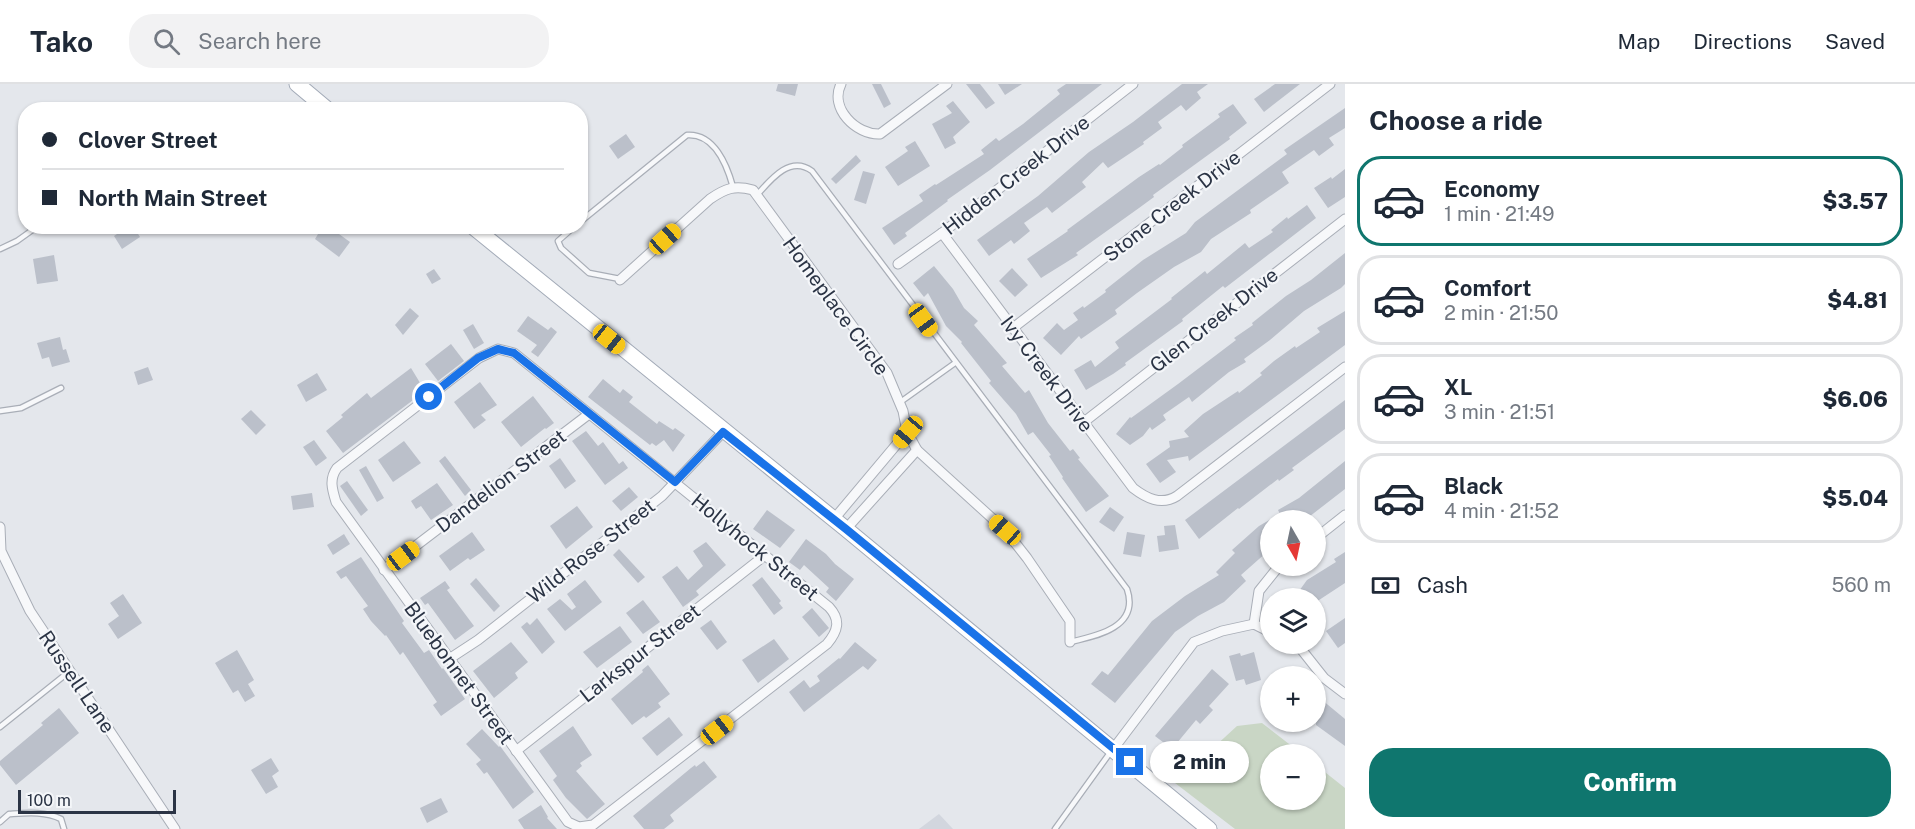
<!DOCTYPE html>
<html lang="en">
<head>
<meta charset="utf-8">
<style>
  body { margin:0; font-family:"Public Sans",sans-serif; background:#f2f2f3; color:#1f2937; height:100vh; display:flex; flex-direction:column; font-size:22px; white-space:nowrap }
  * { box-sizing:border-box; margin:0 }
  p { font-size:20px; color:#747a83 }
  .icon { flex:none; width:33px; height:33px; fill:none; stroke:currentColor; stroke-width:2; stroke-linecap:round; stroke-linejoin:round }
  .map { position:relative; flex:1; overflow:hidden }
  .panel { display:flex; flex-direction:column; background:#fff; width:570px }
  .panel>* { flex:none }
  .guide { position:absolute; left:18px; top:18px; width:570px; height:132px; border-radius:24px; box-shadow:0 2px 4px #0004; display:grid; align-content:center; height:132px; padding:0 24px; background:#fff }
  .needle { width:39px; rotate:171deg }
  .fabs { position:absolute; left:1260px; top:426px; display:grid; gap:12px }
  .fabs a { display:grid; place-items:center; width:66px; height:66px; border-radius:50%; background:#fff; box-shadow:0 2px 4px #0004; font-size:30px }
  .scale { position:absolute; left:18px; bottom:15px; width:158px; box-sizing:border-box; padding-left:6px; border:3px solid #2b3445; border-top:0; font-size:16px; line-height:21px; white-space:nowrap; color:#2b3445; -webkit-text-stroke:4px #f4f6f9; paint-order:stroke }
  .end { position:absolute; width:27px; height:27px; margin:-14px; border:8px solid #1a73e8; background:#fff; box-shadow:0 0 0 3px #fff }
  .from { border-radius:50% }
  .bubble { position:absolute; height:42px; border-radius:21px; background:#fff; box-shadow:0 2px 4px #0004; font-size:20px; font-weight:800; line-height:42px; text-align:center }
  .car { position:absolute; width:18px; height:36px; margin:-18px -9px; border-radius:8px; box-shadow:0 0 4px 2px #0007; background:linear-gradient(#f5c518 24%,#345 0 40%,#f5c518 0 76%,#345 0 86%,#f5c518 0) }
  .guide b { display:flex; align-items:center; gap:21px; height:57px; font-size:22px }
  .guide b+b { border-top:2px solid #e0e1e3 }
  .guide i { width:15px; height:15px; background:#1f2937 }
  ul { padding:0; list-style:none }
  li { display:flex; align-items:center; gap:18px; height:90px; margin:0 12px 9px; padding:0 12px; border:3px solid #e0e1e3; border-radius:24px }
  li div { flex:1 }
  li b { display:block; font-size:22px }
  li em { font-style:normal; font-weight:800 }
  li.current { border-color:#0f766e }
  li>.icon { width:54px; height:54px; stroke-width:1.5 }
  h2 { padding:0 24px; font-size:27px; line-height:72px }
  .pay { display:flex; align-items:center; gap:15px; height:66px; padding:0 24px; font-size:22px }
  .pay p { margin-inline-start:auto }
  .button { display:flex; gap:12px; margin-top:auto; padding:12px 24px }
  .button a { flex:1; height:69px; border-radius:24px; background:#0f766e; color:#fff; font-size:24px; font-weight:800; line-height:69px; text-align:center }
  header { display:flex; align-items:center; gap:36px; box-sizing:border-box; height:84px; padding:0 30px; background:#fff; border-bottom:2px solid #e0e1e3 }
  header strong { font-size:28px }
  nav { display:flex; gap:33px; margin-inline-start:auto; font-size:21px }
  .search { width:420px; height:54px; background:#f2f2f3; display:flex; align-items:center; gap:15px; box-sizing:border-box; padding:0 21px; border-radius:24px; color:#747a83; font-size:22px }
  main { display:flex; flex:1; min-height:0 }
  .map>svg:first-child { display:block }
  .built { fill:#d2d6de }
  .green { fill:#c9d6c5 }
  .building { fill:#bbc0ca }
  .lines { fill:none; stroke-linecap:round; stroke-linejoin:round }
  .service-casing { stroke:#a9aeb7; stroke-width:7 }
  .minor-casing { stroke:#a9aeb7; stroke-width:11 }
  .primary-casing { stroke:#a3abb8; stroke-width:17 }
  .service { stroke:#f7f8fa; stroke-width:4.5 }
  .minor { stroke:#f7f8fa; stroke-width:9 }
  .primary { stroke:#fff; stroke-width:15 }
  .route { stroke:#1a73e8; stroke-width:8 }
  .labels { text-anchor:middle; stroke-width:4.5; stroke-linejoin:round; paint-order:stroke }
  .street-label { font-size:20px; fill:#2b3445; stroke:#f4f6f9 }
</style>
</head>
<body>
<header>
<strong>Tako</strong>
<div class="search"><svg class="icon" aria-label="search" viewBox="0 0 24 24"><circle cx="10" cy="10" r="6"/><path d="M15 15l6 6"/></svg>Search here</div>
<nav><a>Map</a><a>Directions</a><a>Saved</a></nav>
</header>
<main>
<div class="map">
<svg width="1345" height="745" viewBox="0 0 1345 745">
  <rect width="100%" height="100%" fill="#e4e7ec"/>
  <!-- built -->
  <path class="built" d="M 939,730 L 953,745 L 919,745 Z"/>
  <!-- green -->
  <path class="green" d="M 1262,639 L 1302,670 L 1270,670 L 1270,716 L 1316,716 L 1316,681 L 1345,704 L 1345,745 L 1235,745 L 1175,699 L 1237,642 Z"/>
  <!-- building -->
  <g class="building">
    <path d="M 778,0 L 798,0 L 795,12 L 776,7 Z"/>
    <path d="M 872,0 L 881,0 L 891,20 L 884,24 Z"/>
    <path d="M 966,0 L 980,0 L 995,19 L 986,25 Z"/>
    <path d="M 998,0 L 1022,0 L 1005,11 Z"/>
    <path d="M 1066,0 L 1102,0 L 990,86 L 947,116 L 948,117 L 905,149 L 907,152 L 894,161 L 882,144 L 923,117 L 919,111 L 935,100 L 936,101 L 984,70 L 981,66 L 996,54 L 999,57 L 1023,40 L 1060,10 L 1057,6 Z"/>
    <path d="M 1182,0 L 1208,0 L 1197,8 L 1201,14 L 1186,27 L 1181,21 L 1158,38 L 1162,44 L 1143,58 L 1144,60 L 1108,84 L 1103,78 L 1082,98 L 1086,103 L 1052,129 L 1047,123 L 1024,139 L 1030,147 L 1014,160 L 1011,156 L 989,172 L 977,156 L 1038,112 L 1089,68 L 1133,38 Z"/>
    <path d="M 1275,0 L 1300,0 L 1264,28 L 1254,15 Z"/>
    <path d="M 953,17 L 970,38 L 953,53 L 956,59 L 945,65 L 932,40 L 952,29 L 946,22 Z"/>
    <path d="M 1233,20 L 1247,39 L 1229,53 L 1230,55 L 1153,111 L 1154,113 L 1139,124 L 1076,169 L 1078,171 L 1041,194 L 1027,175 L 1068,147 L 1067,146 L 1139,93 L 1159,80 L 1160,81 L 1183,63 L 1182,61 L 1220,33 L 1218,30 Z"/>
    <path d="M 1345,24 L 1345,44 L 1329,54 L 1334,61 L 1319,72 L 1314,66 L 1282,88 L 1289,99 L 1250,126 L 1251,129 L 1211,155 L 1201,168 L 1174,183 L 1137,209 L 1115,226 L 1117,230 L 1081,255 L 1079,252 L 1061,271 L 1043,254 L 1057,239 L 1064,246 L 1078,236 L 1073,229 L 1083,222 L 1084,224 L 1106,208 L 1105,206 L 1143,176 L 1186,149 L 1195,138 L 1287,70 L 1284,66 Z"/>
    <path d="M 626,50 L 635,63 L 618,75 L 609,62 Z"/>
    <path d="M 915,57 L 930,82 L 898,102 L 885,83 L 908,67 L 905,63 Z"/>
    <path d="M 856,71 L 861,77 L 836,100 L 831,95 Z"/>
    <path d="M 1345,85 L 1345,113 L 1328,124 L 1314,104 L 1331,93 L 1332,95 Z"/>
    <path d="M 863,87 L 875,90 L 866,120 L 854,116 Z"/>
    <path d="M 1307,121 L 1316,134 L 1225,204 L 1223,202 L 1182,235 L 1183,237 L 1125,279 L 1126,281 L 1113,290 L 1086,306 L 1074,286 L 1091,276 L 1095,283 L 1119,264 L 1115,258 L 1172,215 L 1171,214 L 1205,187 L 1207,190 L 1245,159 L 1249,164 L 1273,148 L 1271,146 L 1287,133 L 1288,135 Z"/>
    <path d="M 129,142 L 133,142 L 140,153 L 122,165 L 114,152 Z"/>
    <path d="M 323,142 L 328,142 L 350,158 L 339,173 L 315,155 Z"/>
    <path d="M 1345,169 L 1345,200 L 1341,204 L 1304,227 L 1270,256 L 1244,275 L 1246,278 L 1229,288 L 1192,318 L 1189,313 L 1163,331 L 1166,336 L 1152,346 L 1150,343 L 1143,352 L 1130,361 L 1116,350 L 1130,333 L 1131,334 L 1178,300 L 1236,256 L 1234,254 L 1253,241 L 1252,239 L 1286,212 L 1311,196 Z"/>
    <path d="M 54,171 L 58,197 L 37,200 L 33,175 Z"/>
    <path d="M 934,182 L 953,205 L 964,224 L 978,237 L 974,241 L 1007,279 L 1002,282 L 1025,309 L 1029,306 L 1048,339 L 1070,367 L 1073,365 L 1080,374 L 1078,375 L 1109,412 L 1086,428 L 1062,394 L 1063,393 L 1049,372 L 1051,371 L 1033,348 L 1028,351 L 1016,330 L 989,299 L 991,297 L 961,259 L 962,258 L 946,242 L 928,209 L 924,213 L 913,199 Z"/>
    <path d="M 1012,184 L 1028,201 L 1015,213 L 999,197 Z"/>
    <path d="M 434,185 L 441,195 L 432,200 L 426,190 Z"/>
    <path d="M 410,224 L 419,232 L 403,251 L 395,241 Z"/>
    <path d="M 1345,227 L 1345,261 L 1189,377 L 1188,372 L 1167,376 L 1176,388 L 1160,399 L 1146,380 L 1170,363 L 1169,357 L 1189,353 L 1184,347 L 1203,330 L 1238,307 L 1239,309 L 1262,291 L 1260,289 L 1274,277 L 1295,262 L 1296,264 L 1320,248 L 1317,244 Z"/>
    <path d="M 528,232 L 548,246 L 551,243 L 557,248 L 538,273 L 531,268 L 537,261 L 517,247 Z"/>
    <path d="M 473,240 L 484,259 L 474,265 L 463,246 Z"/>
    <path d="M 60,253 L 63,266 L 66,265 L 70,278 L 52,283 L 49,273 L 42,275 L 37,259 Z"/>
    <path d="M 451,260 L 464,277 L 438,297 L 425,280 Z"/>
    <path d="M 148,283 L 153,296 L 138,301 L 134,288 Z"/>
    <path d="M 411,284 L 425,307 L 343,369 L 326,347 L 343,333 L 341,331 L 367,309 L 371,314 Z"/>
    <path d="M 317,289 L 327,306 L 306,318 L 297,301 Z"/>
    <path d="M 603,295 L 620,309 L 623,305 L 633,313 L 629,318 L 657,340 L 659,337 L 673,346 L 675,344 L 685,351 L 673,368 L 664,356 L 656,362 L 652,359 L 650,361 L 588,313 Z"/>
    <path d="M 480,298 L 497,321 L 481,331 L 486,336 L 474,345 L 454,318 Z"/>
    <path d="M 533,312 L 554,339 L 546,345 L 545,344 L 521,363 L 501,338 Z"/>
    <path d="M 1345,316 L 1345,345 L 1292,384 L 1294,386 L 1279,397 L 1278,395 L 1239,425 L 1238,424 L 1199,455 L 1185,436 Z"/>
    <path d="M 251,326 L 266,341 L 256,351 L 241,335 Z"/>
    <path d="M 586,347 L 598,362 L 603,358 L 619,380 L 623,377 L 628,384 L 605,401 L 572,357 Z"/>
    <path d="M 314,356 L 327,374 L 316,382 L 303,363 Z"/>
    <path d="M 404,357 L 421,379 L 393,398 L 378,376 Z"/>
    <path d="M 445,372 L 471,406 L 465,412 L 439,377 Z"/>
    <path d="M 560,374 L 576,397 L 565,405 L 549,382 Z"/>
    <path d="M 1345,377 L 1345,405 L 1305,436 L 1270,436 L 1270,462 L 1264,465 L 1267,468 L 1241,491 L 1246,497 L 1224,518 L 1198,532 L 1175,548 L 1115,619 L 1091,600 L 1102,587 L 1108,591 L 1152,537 L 1185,512 L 1219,491 L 1216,488 L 1235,469 L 1232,466 L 1259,442 L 1280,430 L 1278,426 L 1299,414 Z"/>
    <path d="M 366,382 L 384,414 L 377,418 L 359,386 Z"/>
    <path d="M 347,397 L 368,426 L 361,432 L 340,402 Z"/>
    <path d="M 437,399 L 453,421 L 431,436 L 421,422 L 416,425 L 411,417 Z"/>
    <path d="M 629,403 L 638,413 L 621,427 L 612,417 Z"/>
    <path d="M 312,409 L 314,423 L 293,426 L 291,412 Z"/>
    <path d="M 577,422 L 593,443 L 566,465 L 550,442 Z"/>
    <path d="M 1110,423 L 1124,433 L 1114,448 L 1099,438 Z"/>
    <path d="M 767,426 L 795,446 L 780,464 L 753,445 Z"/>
    <path d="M 1175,441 L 1179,465 L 1159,468 L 1157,452 L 1165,451 L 1164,442 Z"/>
    <path d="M 472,448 L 485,466 L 470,476 L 468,474 L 450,487 L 439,472 Z"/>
    <path d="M 1127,448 L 1145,451 L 1141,473 L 1123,470 Z"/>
    <path d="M 344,450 L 350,460 L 333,471 L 327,461 Z"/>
    <path d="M 806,455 L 826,470 L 835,480 L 854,495 L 836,517 L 826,508 L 829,504 L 804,481 L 800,486 L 789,478 Z"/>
    <path d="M 706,458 L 726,481 L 696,507 L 699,511 L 683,523 L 662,493 L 677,482 L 688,496 L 703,482 L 693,467 Z"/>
    <path d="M 619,465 L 645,493 L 638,499 L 613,471 Z"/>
    <path d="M 1345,468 L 1345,499 L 1316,518 L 1316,514 L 1294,514 L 1307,496 L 1336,478 L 1334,475 Z"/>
    <path d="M 361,473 L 404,537 L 402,539 L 424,569 L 429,566 L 442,585 L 443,584 L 465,615 L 441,632 L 433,621 L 437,618 L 403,568 L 400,571 L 386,551 L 385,552 L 371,537 L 363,525 L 368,522 L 346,492 L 341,495 L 336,488 Z"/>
    <path d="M 762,493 L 781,517 L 779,519 L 783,524 L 774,531 L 752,501 Z"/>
    <path d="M 476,494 L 500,522 L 494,528 L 470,500 Z"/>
    <path d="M 585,496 L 602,518 L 565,547 L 547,525 L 560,515 L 572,526 L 576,523 L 567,510 Z"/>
    <path d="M 445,497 L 450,504 L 447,506 L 474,542 L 455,556 L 428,519 L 425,521 L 420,514 Z"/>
    <path d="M 123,510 L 142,539 L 118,555 L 108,540 L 119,532 L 110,519 Z"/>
    <path d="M 643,516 L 660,538 L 643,550 L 626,529 Z"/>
    <path d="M 812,524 L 829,544 L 819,553 L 802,533 Z"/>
    <path d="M 537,534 L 555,558 L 542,570 L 521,543 L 527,538 L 530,541 Z"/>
    <path d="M 1345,534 L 1345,559 L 1338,564 L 1326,547 Z"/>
    <path d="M 711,536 L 727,558 L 717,566 L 700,544 Z"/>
    <path d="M 620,542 L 632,558 L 597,584 L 583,568 Z"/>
    <path d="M 774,555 L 789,575 L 758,599 L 742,576 Z"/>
    <path d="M 511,558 L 528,578 L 515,589 L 518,594 L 494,614 L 473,587 Z"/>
    <path d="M 855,558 L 877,576 L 868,586 L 863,582 L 804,628 L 789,608 L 804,596 L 810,604 L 820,597 L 817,592 L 839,574 L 840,575 Z"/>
    <path d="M 237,566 L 254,596 L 248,600 L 255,612 L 245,618 L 238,606 L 233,609 L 215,579 Z"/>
    <path d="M 1254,568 L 1261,596 L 1246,601 L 1244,595 L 1236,597 L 1229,572 L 1240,569 L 1241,572 Z"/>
    <path d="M 648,581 L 670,610 L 658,619 L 661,623 L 646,634 L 644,632 L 632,641 L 611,615 L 643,588 L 642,586 Z"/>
    <path d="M 1212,585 L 1229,600 L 1209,622 L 1213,626 L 1200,640 L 1196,636 L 1172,665 L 1155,652 Z"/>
    <path d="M 1316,611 L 1345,635 L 1345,662 L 1316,641 Z"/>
    <path d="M 59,624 L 79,649 L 16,701 L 0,681 L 0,677 L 43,641 L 41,639 Z"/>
    <path d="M 669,633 L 683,651 L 657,672 L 642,654 Z"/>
    <path d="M 573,642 L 592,671 L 580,679 L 582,682 L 576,687 L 605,720 L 587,735 L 566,714 L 553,696 L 557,692 L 539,667 Z"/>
    <path d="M 482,645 L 499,663 L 500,662 L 534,708 L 513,725 L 487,688 L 484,690 L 476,680 L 481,676 L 466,660 Z"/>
    <path d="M 271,674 L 279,687 L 272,692 L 278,703 L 266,710 L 251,686 Z"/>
    <path d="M 704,677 L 717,693 L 670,731 L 674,737 L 664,745 L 644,745 L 633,732 L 691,684 L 695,681 L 696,683 Z"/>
    <path d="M 441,714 L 448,728 L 427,739 L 420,724 Z"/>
    <path d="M 541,721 L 548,733 L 547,734 L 557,745 L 524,745 L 518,736 Z"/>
  </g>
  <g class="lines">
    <defs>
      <g id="service">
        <path d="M 757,111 C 771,95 790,71 812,87 L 1127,505 C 1140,543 1097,552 1070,558"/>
        <path d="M 580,138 L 687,51 C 714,49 727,81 733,103"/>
        <path d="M 575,142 L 558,157 L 561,164 L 589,189 L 620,195"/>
        <path d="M 0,165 L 17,157 L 38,142"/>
        <path d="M 899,319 L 955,279"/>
        <path d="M 0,327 L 21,324 L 61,304"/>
        <path d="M 0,643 L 70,587"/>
        <path d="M 0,738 L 9,730 C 26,729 45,727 61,735 L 64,745"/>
        <path d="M 1055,745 L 1112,666"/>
      </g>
      <g id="minor">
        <path d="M 841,0 C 829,24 856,51 880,50 L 947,0"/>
        <path d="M 942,149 L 1133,404 C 1146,414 1161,422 1177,412 L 1345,283"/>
        <path d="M 898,180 L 942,149 L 1133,0"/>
        <path d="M 620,196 L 710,115 C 726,104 735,101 753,106 L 887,289 L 903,327 L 907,348 L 917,366 L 1005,446 L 1027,474 L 1070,537 L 1070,558"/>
        <path d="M 1013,244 L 1330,0"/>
        <path d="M 498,265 L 514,269 L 829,523 C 841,536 838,547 827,560 L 593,741 L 579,743 L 568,738 L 336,418 C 332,405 329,395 337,384 L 479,274 Z"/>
        <path d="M 1084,338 L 1345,135"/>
        <path d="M 834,435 L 907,348"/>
        <path d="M 0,443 L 1,467 L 30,527 L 175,745"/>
        <path d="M 846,445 L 917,366"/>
        <path d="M 1316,454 L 1345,431"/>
        <path d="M 384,486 L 589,330"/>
        <path d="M 1254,540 L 1259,507 L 1279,482"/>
        <path d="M 1292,560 L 1301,565 L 1324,594 L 1345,610"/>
        <path d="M 449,575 L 478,556 L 662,412 L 723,348"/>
        <path d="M 1114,664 L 1194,558 L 1222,547 L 1254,540 L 1270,548"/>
        <path d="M 516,667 L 764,472"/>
      </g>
      <g id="primary">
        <path d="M 297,0 L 328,26"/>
        <path d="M 472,142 L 846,445 L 1209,745"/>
      </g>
    </defs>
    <!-- service casing -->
    <use href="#service" class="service-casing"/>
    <!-- minor casing -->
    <use href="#minor" class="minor-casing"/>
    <!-- primary casing -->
    <use href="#primary" class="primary-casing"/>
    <!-- service -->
    <use href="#service" class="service"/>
    <!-- minor -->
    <use href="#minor" class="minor"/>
    <!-- primary -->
    <use href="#primary" class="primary"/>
  </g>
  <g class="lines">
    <!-- route -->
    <path class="route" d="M 429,313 L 478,274 L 498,265 L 514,269 L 675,398 L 723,348 L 846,445 L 1130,678"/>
  </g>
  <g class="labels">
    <!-- street labels -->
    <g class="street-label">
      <text transform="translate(1016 91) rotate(-38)" y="7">Hidden Creek Drive</text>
      <text transform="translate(1172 122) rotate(-38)" y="7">Stone Creek Drive</text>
      <text transform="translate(836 222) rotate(54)" y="7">Homeplace Circle</text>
      <text transform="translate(1214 236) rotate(-38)" y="7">Glen Creek Drive</text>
      <text transform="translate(1047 290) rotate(53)" y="7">Ivy Creek Drive</text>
      <text transform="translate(501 397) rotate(-37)" y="7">Dandelion Street</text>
      <text transform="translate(755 463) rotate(39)" y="7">Hollyhock Street</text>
      <text transform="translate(591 467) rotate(-38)" y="7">Wild Rose Street</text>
      <text transform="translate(640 569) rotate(-38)" y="7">Larkspur Street</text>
      <text transform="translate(459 589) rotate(54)" y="7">Bluebonnet Street</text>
      <text transform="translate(77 598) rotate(56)" y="7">Russell Lane</text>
    </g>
  </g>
</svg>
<div class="fabs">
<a><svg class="needle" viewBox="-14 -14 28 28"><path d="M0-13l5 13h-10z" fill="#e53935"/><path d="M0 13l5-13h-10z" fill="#747a83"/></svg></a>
<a><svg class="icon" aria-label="layers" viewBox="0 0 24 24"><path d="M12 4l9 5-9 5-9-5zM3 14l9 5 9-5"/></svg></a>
<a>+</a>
<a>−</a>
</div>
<div class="scale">100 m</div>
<i class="end from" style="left:429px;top:313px"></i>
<i class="end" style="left:1130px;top:678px"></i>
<div class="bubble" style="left:1150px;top:657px;width:99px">2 min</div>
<i class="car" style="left:665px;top:155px;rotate:48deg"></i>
<i class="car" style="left:923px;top:236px;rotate:144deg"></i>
<i class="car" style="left:609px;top:255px;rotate:129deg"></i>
<i class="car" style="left:908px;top:348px;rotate:220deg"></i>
<i class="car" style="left:1005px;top:446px;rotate:311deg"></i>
<i class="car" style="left:403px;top:472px;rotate:53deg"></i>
<i class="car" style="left:717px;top:646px;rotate:52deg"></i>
<div class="guide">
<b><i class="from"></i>Clover Street</b>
<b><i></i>North Main Street</b>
</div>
</div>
<section class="panel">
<h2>Choose a ride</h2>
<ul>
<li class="current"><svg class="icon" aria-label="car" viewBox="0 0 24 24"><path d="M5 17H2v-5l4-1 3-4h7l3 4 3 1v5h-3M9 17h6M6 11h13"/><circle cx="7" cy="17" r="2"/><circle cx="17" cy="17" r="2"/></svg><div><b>Economy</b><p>1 min · 21:49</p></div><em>$3.57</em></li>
<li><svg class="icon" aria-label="car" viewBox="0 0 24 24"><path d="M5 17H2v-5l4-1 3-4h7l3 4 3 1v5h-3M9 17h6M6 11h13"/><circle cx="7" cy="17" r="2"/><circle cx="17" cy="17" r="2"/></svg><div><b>Comfort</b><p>2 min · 21:50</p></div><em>$4.81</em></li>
<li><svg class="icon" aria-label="car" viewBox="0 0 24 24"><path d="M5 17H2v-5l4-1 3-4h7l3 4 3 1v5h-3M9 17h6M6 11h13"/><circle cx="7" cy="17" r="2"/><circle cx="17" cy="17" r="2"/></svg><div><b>XL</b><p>3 min · 21:51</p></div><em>$6.06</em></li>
<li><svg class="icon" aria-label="car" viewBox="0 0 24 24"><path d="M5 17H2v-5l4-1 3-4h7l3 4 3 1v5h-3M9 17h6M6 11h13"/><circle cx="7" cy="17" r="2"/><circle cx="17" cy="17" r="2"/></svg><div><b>Black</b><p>4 min · 21:52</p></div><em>$5.04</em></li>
</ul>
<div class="pay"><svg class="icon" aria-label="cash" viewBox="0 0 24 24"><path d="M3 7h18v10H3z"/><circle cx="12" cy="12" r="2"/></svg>Cash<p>560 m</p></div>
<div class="button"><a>Confirm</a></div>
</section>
</main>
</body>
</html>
